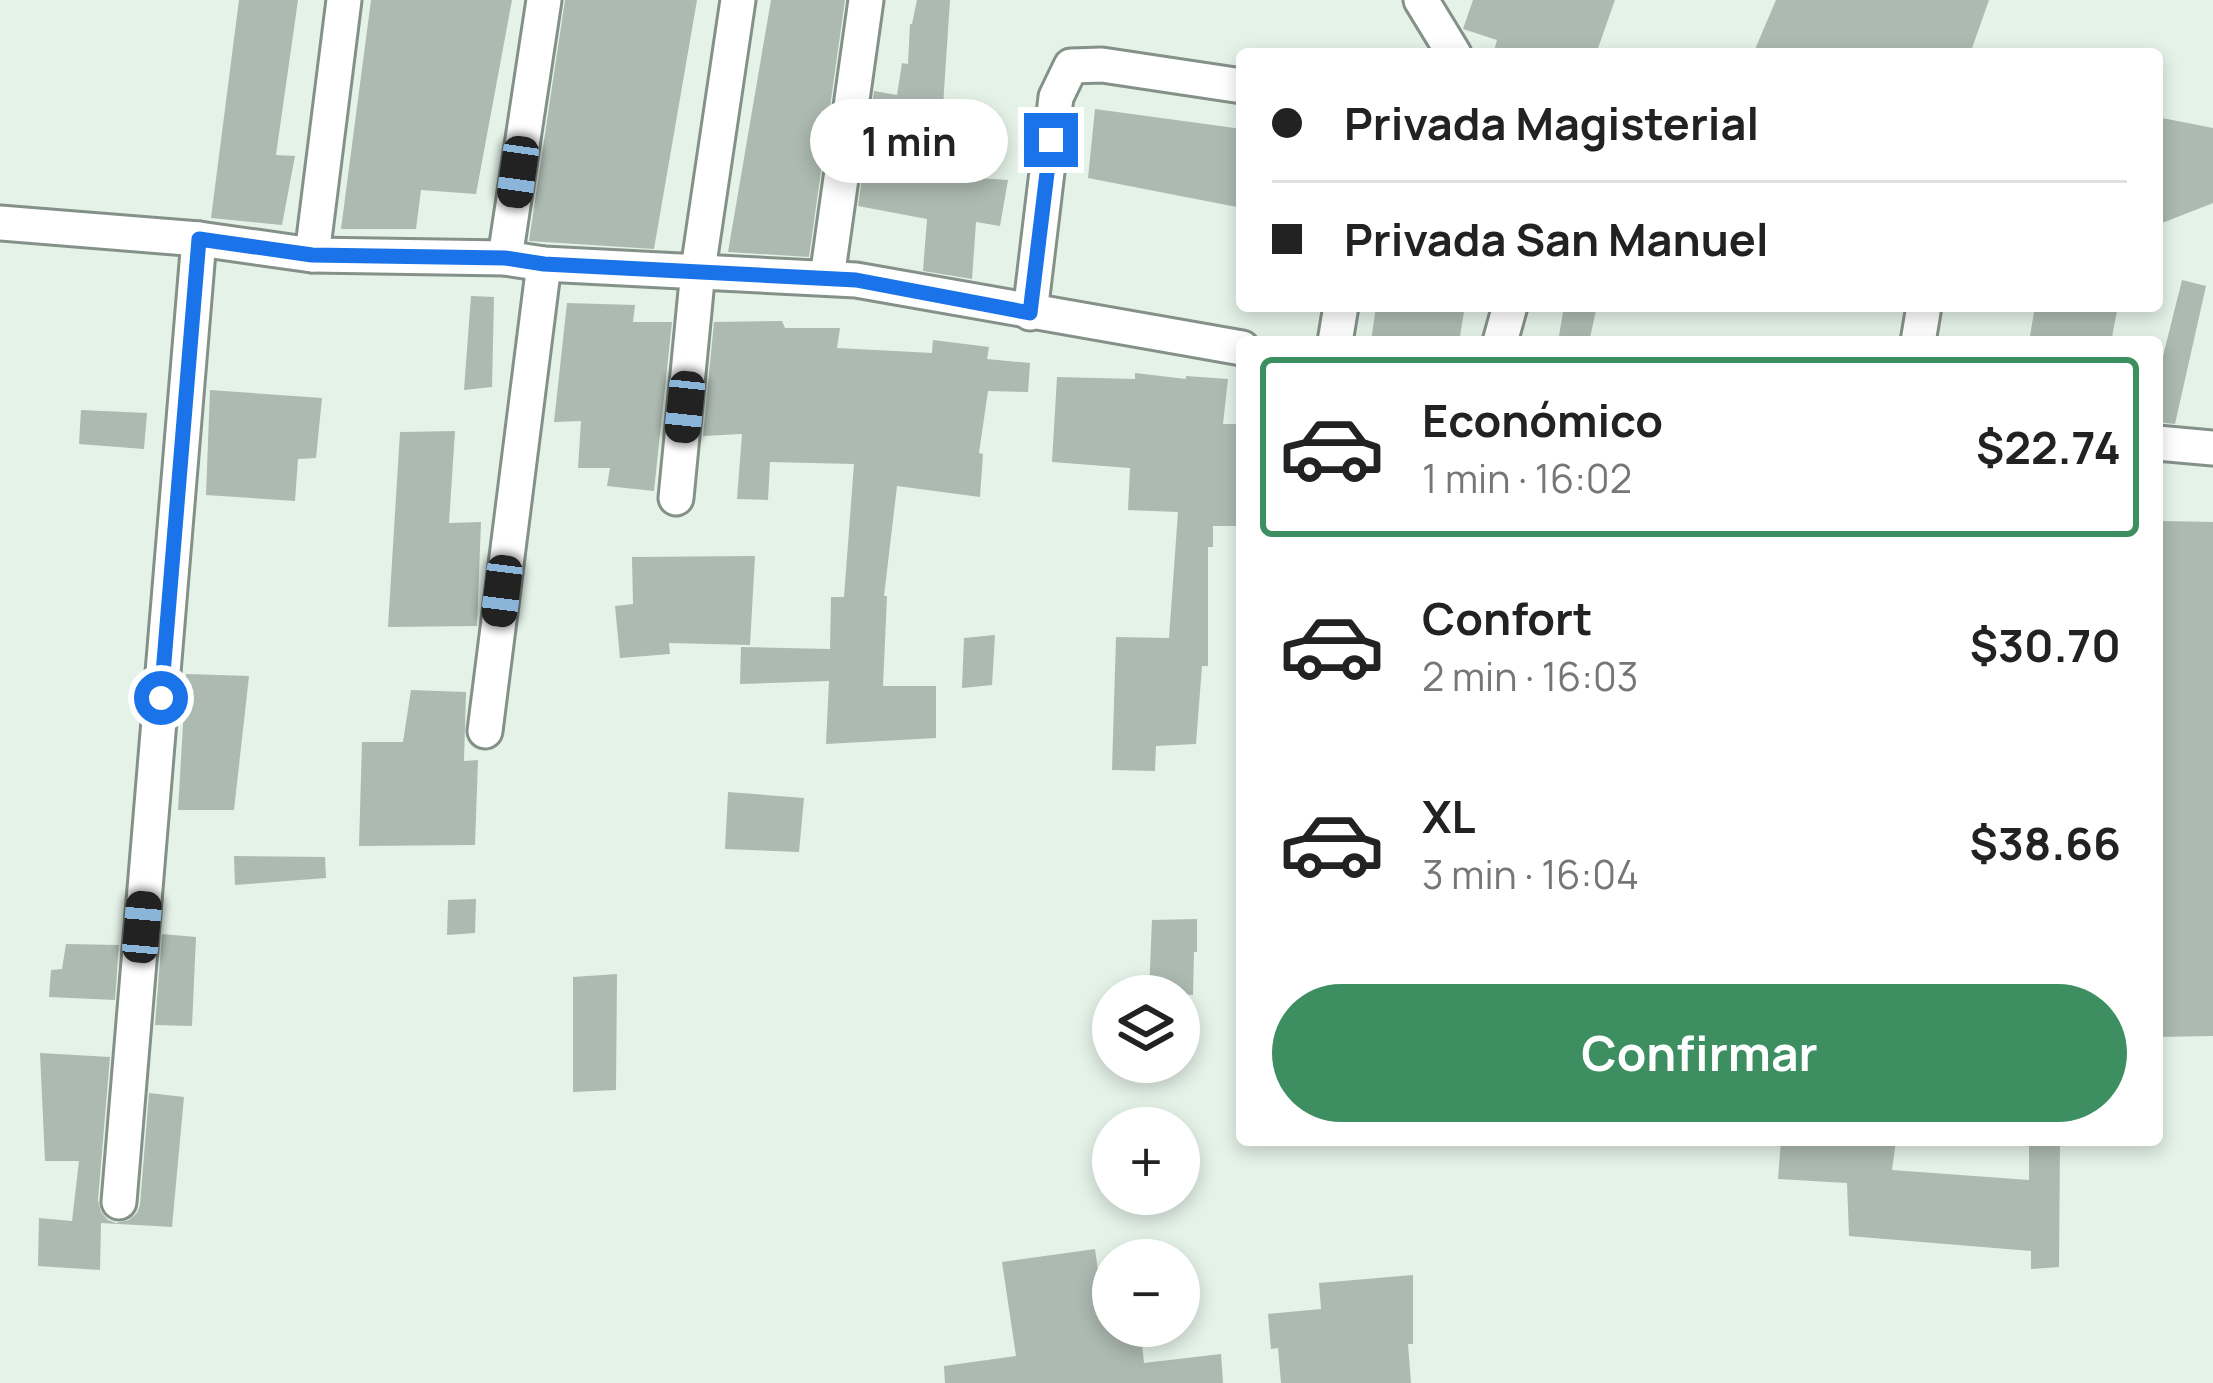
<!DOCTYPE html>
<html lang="es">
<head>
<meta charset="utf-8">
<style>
  body { margin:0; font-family:Manrope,sans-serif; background:#f2f2f2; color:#222; height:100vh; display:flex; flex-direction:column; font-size:45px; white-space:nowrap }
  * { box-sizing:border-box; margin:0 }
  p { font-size:39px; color:#767676 }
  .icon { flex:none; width:66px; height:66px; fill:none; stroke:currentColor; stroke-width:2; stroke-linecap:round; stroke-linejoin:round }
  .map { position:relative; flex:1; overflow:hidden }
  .drawer { position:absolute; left:1236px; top:336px; width:927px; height:810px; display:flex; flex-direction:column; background:#fff; border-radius:12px; box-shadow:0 6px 18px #0003 }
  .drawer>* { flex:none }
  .top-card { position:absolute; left:1236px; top:48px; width:927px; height:264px; border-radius:12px; box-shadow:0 6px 18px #0003; display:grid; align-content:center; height:264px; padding:0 36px; background:#fff }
  .buttons { position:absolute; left:1092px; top:975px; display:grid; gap:24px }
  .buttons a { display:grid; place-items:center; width:108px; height:108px; border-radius:50%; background:#fff; box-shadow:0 6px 18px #0003; font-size:60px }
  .end { position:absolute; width:54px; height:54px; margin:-27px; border:15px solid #1a73e8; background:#fff; box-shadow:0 0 0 6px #fff }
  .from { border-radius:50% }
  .bubble { position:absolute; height:84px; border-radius:42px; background:#fff; box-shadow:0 6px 18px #0003; font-size:39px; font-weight:700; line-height:84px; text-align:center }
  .car { position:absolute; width:36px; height:72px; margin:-36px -18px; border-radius:15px; box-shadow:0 0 9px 3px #0007; background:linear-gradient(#222 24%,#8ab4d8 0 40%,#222 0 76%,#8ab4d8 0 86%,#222 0) }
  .top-card b { display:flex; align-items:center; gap:42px; height:114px; font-size:45px }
  .top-card b+b { border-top:3px solid #e0e0e0 }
  .top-card i { width:30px; height:30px; background:#222 }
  ul { padding:21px 0 0; list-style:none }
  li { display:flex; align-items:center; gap:36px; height:180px; margin:0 24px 18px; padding:0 12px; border:6px solid transparent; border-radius:12px }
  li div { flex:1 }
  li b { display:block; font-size:45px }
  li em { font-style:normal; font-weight:700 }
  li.selected { border-color:#3d8f61 }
  li>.icon { width:108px; height:108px; stroke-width:1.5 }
  .cta { display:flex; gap:24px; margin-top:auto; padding:24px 36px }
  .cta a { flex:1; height:138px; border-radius:72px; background:#3d8f61; color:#fff; font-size:48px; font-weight:700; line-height:138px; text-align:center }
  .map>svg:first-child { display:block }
  .building { fill:#acbab1 }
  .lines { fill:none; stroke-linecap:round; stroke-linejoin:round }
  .street-casing { stroke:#849188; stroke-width:39 }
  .street { stroke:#fff; stroke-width:33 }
  .route { stroke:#1a73e8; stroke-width:15 }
</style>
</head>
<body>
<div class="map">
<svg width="2213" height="1383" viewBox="0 0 2213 1383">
  <rect width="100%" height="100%" fill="#e4f2e8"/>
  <!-- building -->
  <g class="building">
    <path d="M 239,0 L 298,0 L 276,155 L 295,156 L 282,225 L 211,218 Z"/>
    <path d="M 371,0 L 512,0 L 476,194 L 421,190 L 416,229 L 341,229 Z"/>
    <path d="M 565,0 L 697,0 L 654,249 L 529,241 Z"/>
    <path d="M 771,0 L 845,0 L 809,257 L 728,252 Z"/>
    <path d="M 917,0 L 950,0 L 943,106 L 960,108 L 946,176 L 1008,180 L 1000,226 L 976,222 L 972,279 L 923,271 L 927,219 L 858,206 L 874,91 L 897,95 L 902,63 L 908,64 L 910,24 L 912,24 Z"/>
    <path d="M 1473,0 L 1615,0 L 1596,54 L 1493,54 L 1497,40 L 1463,29 Z"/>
    <path d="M 1776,0 L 1989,0 L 1970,54 L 1753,54 Z"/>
    <path d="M 1095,109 L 1242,129 L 1242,208 L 1088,178 Z"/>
    <path d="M 2157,117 L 2213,128 L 2213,203 L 2157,225 Z"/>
    <path d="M 2182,280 L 2206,286 L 2175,424 L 2157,422 L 2157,380 Z"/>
    <path d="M 471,296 L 494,297 L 492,387 L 464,390 Z"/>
    <path d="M 567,303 L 635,305 L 633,322 L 672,322 L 654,491 L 607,486 L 610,468 L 578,468 L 581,421 L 554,422 Z"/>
    <path d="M 1376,306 L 1465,306 L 1459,342 L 1371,342 Z"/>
    <path d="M 1564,306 L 1597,306 L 1589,342 L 1558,342 Z"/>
    <path d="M 2035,306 L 2118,306 L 2111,342 L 2029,342 Z"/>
    <path d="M 782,321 L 785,328 L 840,328 L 837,348 L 932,353 L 933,340 L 989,347 L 987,359 L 1030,363 L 1028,392 L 988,391 L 979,453 L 983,454 L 980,497 L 897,486 L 884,596 L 887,596 L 883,686 L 936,686 L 936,738 L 826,744 L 829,681 L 740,684 L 741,647 L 830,649 L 831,597 L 844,597 L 854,464 L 770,462 L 768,500 L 737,499 L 742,434 L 703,436 L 714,322 Z"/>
    <path d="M 1135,373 L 1186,379 L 1186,376 L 1228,379 L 1223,424 L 1242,424 L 1242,526 L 1213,526 L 1213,547 L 1208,547 L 1208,666 L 1202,666 L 1196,744 L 1156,746 L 1155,771 L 1112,770 L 1116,637 L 1169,638 L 1178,512 L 1128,510 L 1130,468 L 1052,462 L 1057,377 L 1135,379 Z"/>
    <path d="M 210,390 L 322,398 L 316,458 L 298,459 L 295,501 L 206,495 Z"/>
    <path d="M 81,410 L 147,413 L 144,449 L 79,444 Z"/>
    <path d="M 455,431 L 449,523 L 481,522 L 477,626 L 388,627 L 400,432 Z"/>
    <path d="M 2162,521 L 2213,522 L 2213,1036 L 2157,1037 L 2157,537 L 2163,537 Z"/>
    <path d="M 755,556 L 750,645 L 669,643 L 670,654 L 620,658 L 615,606 L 633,604 L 632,557 Z"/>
    <path d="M 995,635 L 992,685 L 962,688 L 964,638 Z"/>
    <path d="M 186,674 L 249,676 L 234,810 L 178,810 Z"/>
    <path d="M 411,690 L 466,692 L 464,761 L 478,760 L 475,845 L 359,846 L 362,742 L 403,742 Z"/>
    <path d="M 728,792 L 804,798 L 799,852 L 725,849 Z"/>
    <path d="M 234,856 L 325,857 L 326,878 L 235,885 Z"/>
    <path d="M 476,899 L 475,933 L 447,935 L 448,900 Z"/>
    <path d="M 1197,919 L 1197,952 L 1194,952 L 1193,995 L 1149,993 L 1152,920 Z"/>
    <path d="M 162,934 L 196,937 L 192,1026 L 155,1025 Z"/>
    <path d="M 66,944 L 119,945 L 115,1000 L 49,997 L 51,970 L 62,969 Z"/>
    <path d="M 617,974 L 616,1090 L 573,1092 L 573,977 Z"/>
    <path d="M 40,1053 L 110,1057 L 98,1200 L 101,1212 L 108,1220 L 116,1223 L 129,1220 L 137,1213 L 140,1205 L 149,1093 L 184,1097 L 172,1227 L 101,1223 L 100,1270 L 38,1266 L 39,1218 L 72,1221 L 79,1161 L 45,1161 Z"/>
    <path d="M 1781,1140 L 1896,1140 L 1892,1170 L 2029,1180 L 2029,1140 L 2060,1140 L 2059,1267 L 2031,1269 L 2031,1251 L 1849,1236 L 1847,1183 L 1778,1179 Z"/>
    <path d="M 1095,1249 L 1102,1299 L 1113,1297 L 1113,1326 L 1140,1326 L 1144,1363 L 1221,1354 L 1223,1383 L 945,1383 L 944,1366 L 1016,1356 L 1002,1262 Z"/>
    <path d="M 1413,1275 L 1413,1344 L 1408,1344 L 1411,1383 L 1281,1383 L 1278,1348 L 1271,1349 L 1268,1314 L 1321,1309 L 1319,1283 Z"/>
  </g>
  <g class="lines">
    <defs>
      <g id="street">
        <path d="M 1421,0 L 1454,54"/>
        <path d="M 0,223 L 199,239 L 312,255 L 505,258 L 544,264 L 856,280 L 1242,348"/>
        <path d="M 312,255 L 344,0"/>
        <path d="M 505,258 L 544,0"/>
        <path d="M 827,278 L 866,0"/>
        <path d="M 1030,313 L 1056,97 L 1071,66 L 1102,65 L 1242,86"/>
        <path d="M 1335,342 L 1341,306"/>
        <path d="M 1500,342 L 1510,306"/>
        <path d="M 1918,342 L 1924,306"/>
        <path d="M 2157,443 L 2213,448"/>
        <path d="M 676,498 L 698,270 L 738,0"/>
        <path d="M 485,731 L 544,264"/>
        <path d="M 119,1202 L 199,239"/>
      </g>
    </defs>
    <!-- street casing -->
    <use href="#street" class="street-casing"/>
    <!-- street -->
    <use href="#street" class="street"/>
  </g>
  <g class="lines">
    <!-- route -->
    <path class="route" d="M 161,698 L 199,239 L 312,255 L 505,258 L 544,264 L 856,280 L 1030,313 L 1051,140"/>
  </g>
</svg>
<div class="buttons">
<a><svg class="icon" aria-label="layers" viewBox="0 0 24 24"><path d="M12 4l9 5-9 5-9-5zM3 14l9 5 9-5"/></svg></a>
<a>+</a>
<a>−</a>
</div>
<i class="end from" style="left:161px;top:698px"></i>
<i class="end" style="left:1051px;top:140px"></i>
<div class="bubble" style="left:810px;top:99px;width:198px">1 min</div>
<i class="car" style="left:518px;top:172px;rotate:188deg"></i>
<i class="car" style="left:685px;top:407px;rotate:186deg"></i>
<i class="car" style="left:502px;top:591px;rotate:187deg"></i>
<i class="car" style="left:142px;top:927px;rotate:5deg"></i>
<div class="top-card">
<b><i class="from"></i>Privada Magisterial</b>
<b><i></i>Privada San Manuel</b>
</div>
<section class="drawer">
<ul>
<li class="selected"><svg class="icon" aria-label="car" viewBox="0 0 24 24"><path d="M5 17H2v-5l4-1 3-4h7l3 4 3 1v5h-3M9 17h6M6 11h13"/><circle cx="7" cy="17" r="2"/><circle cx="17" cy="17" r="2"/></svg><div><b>Económico</b><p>1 min · 16:02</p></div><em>$22.74</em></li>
<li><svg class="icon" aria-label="car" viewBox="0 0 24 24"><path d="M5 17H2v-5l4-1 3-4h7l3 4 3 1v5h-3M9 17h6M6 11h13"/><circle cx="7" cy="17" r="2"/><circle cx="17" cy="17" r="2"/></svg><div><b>Confort</b><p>2 min · 16:03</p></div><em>$30.70</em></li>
<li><svg class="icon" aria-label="car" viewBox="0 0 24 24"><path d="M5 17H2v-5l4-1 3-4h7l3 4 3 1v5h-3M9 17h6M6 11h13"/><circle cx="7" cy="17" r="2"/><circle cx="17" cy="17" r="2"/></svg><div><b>XL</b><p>3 min · 16:04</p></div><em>$38.66</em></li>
</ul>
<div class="cta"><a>Confirmar</a></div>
</section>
</div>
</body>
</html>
